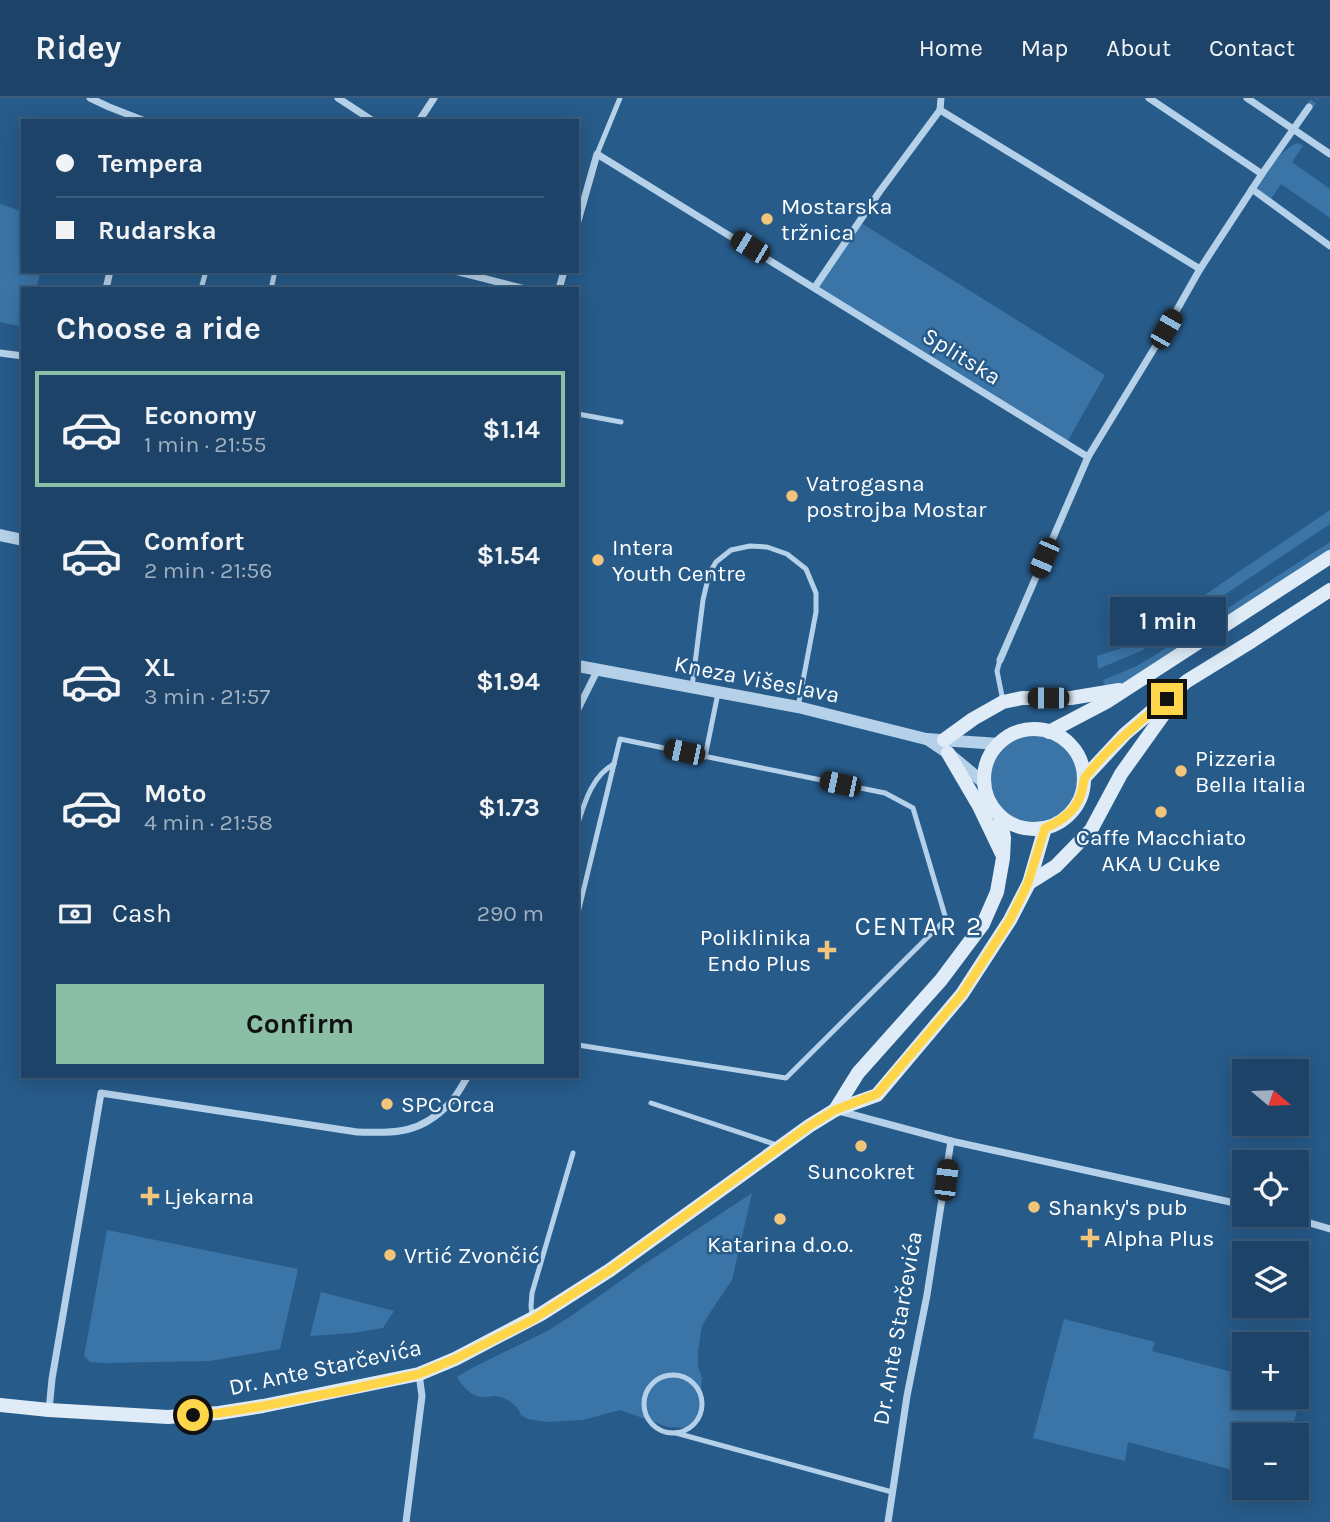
<!DOCTYPE html>
<html lang="en">
<head>
<meta charset="utf-8">
<style>
  body { margin:0; font-family:Karla,sans-serif; background:#254b6e; color:#f1f3f6; height:100vh; display:flex; flex-direction:column; font-size:26px; white-space:nowrap }
  * { box-sizing:border-box; margin:0 }
  p { font-size:23px; color:#a0b0c0 }
  .icon { flex:none; width:38px; height:38px; fill:none; stroke:currentColor; stroke-width:2; stroke-linecap:round; stroke-linejoin:round }
  .map { position:relative; flex:1; overflow:hidden }
  .sheet { position:absolute; left:21px; top:189px; width:558px; height:791px; display:flex; flex-direction:column; background:#1d4468; border-radius:0px; box-shadow:0 4px 18px #0003,0 0 0 2px #3b5c7c }
  .sheet>* { flex:none }
  .hud { position:absolute; left:21px; top:21px; width:558px; height:154px; border-radius:0px; box-shadow:0 4px 18px #0003,0 0 0 2px #3b5c7c; display:grid; align-content:center; height:154px; padding:0 35px; background:#1d4468 }
  .needle { width:46px; rotate:109deg }
  .controls { position:absolute; left:1232px; top:961px; display:grid; gap:14px }
  .controls a { display:grid; place-items:center; width:77px; height:77px; border-radius:0px; background:#1d4468; box-shadow:0 4px 18px #0003,0 0 0 2px #3b5c7c; font-size:35px }
  .end { position:absolute; width:32px; height:32px; margin:-16px; border:9px solid #ffd54a; background:#111; box-shadow:0 0 0 4px #111 }
  .from { border-radius:50% }
  .bubble { position:absolute; height:49px; border-radius:0px; background:#1d4468; box-shadow:0 4px 18px #0003,0 0 0 2px #3b5c7c; font-size:23px; font-weight:700; line-height:49px; text-align:center }
  .car { position:absolute; width:21px; height:42px; margin:-21px -10px; border-radius:9px; box-shadow:0 0 5px 2px #0007; background:linear-gradient(#222 24%,#8ab4d8 0 40%,#222 0 76%,#8ab4d8 0 86%,#222 0) }
  .hud b { display:flex; align-items:center; gap:24px; height:66px; font-size:26px }
  .hud b+b { border-top:2px solid #3b5c7c }
  .hud i { width:18px; height:18px; background:#f1f3f6 }
  ul { padding:0; list-style:none }
  li { display:flex; align-items:center; gap:21px; height:116px; margin:0 14px 10px; padding:0 21px; border:4px solid transparent; border-radius:0px }
  li div { flex:1 }
  li b { display:block; font-size:26px }
  li em { font-style:normal; font-weight:700 }
  li.current { border-color:#8abfa5 }
  li>.icon { width:63px; height:63px; stroke-width:1.5 }
  h2 { padding:0 35px; font-size:32px; line-height:84px }
  .pay { display:flex; align-items:center; gap:18px; height:77px; padding:0 35px; font-size:26px }
  .pay p { margin-inline-start:auto }
  .cta { display:flex; gap:14px; margin-top:auto; padding:14px 35px }
  .cta a { flex:1; height:80px; border-radius:0px; background:#8abfa5; color:#111; font-size:28px; font-weight:700; line-height:80px; text-align:center }
  header { display:flex; align-items:center; gap:42px; box-sizing:border-box; height:98px; padding:0 35px; background:#1d4468; border-bottom:2px solid #3b5c7c }
  header strong { font-size:33px }
  nav { display:flex; gap:38px; margin-inline-start:auto; font-size:24px }
  .map>svg:first-child { display:block }
  .green { fill:#3b75a7 }
  .lines { fill:none; stroke-linecap:round; stroke-linejoin:round }
  .minor-tunnel { stroke:#47749c; stroke-width:7; stroke-dasharray:7 3.5; stroke-linecap:butt }
  .service { stroke:#b5d1e9; stroke-width:5 }
  .minor { stroke:#b5d1e9; stroke-width:7 }
  .tertiary { stroke:#b5d1e9; stroke-width:12 }
  .secondary { stroke:#dfecf8; stroke-width:14 }
  .route { stroke:#ffd54a; stroke-width:9 }
  .poi-dot { fill:#f2c57a; stroke:#275b8a; stroke-width:2.5 }
  .labels { text-anchor:middle; stroke-width:5; stroke-linejoin:round; paint-order:stroke }
  .poi-label { font-size:23px; fill:#fff; stroke:#275b8a; text-anchor:start }
  .street-label { font-size:23px; fill:#fff; stroke:#275b8a }
  .quarter-label { font-size:26px; letter-spacing:2px; fill:#fff; stroke:#275b8a }
</style>
</head>
<body>
<header>
<strong>Ridey</strong>
<nav><a>Home</a><a>Map</a><a>About</a><a>Contact</a></nav>
</header>
<div class="map">
<svg width="1330" height="1424" viewBox="0 0 1330 1424">
  <rect width="100%" height="100%" fill="#275b8a"/>
  <!-- green -->
  <g class="green">
    <path d="M 1298,45 L 1303,48 L 1292,64 L 1330,91 L 1330,120 L 1281,86 L 1271,101 L 1259,92 L 1258,89 C 1269,74 1279,51 1298,45 Z"/>
    <path d="M 0,106 L 23,114 L 23,173 L 41,173 L 36,191 L 23,191 L 23,229 L 0,224 Z"/>
    <path d="M 861,125 L 1105,277 L 1066,346 L 815,190 Z"/>
    <path d="M 1330,412 L 1330,426 L 1141,553 L 1098,571 L 1097,558 L 1131,547 Z"/>
    <path d="M 1330,444 L 1330,455 L 1128,584 L 1106,590 L 1103,582 L 1135,569 L 1152,559 Z"/>
    <circle cx="1034" cy="681" r="47"/>
    <path d="M 752,1095 L 732,1182 L 709,1216 L 702,1228 L 698,1253 L 698,1268 L 702,1280 L 698,1318 L 695,1326 L 686,1330 L 668,1329 L 620,1312 L 583,1322 L 548,1324 L 528,1321 L 521,1317 C 518,1307 505,1298 494,1298 C 487,1298 486,1301 477,1298 C 468,1295 462,1287 457,1279 L 472,1270 L 549,1232 L 571,1218 L 640,1169 Z"/>
    <path d="M 107,1132 L 298,1171 L 280,1251 L 210,1263 L 105,1265 L 90,1264 L 84,1258 Z"/>
    <path d="M 321,1194 L 394,1213 L 383,1230 L 353,1235 L 310,1238 Z"/>
    <path d="M 1064,1221 L 1155,1244 L 1152,1253 L 1244,1277 L 1244,1298 L 1297,1298 L 1297,1291 L 1302,1292 L 1291,1337 L 1244,1337 L 1244,1375 L 1128,1344 L 1125,1363 L 1033,1340 Z"/>
  </g>
  <g class="lines">
    <!-- minor-tunnel -->
    <path class="minor-tunnel" d="M 1309,9 L 1316,0"/>
    <!-- service -->
    <g class="service">
      <path d="M 597,56 L 620,0"/>
      <path d="M 201,191 L 206,173"/>
      <path d="M 271,191 L 275,173"/>
      <path d="M 578,316 L 621,324"/>
      <path d="M 1000,562 L 997,573 L 1003,603"/>
      <path d="M 692,589 L 703,502 L 709,476 L 716,464 L 731,452 L 750,448 L 767,449 L 787,456 L 806,471 L 816,495 L 816,514 L 798,609"/>
      <path d="M 705,659 L 718,595"/>
      <path d="M 578,725 C 585,703 593,677 614,666"/>
      <path d="M 578,815 L 620,641 L 885,695 L 913,710 L 946,821 L 786,980 L 578,947"/>
      <path d="M 651,1005 L 777,1047"/>
      <path d="M 532,1218 L 531,1208 L 532,1195 L 573,1055"/>
      <circle cx="673" cy="1306" r="29"/>
      <path d="M 676,1335 L 892,1394"/>
    </g>
    <!-- minor -->
    <g class="minor">
      <path d="M 90,0 L 109,9 L 145,23"/>
      <path d="M 338,0 L 373,23"/>
      <path d="M 1149,0 L 1262,76"/>
      <path d="M 1247,0 L 1330,56"/>
      <path d="M 940,12 L 1200,171"/>
      <path d="M 419,23 L 434,0"/>
      <path d="M 1252,91 L 1330,148"/>
      <path d="M 578,123 L 597,56 L 1088,359"/>
      <path d="M 455,173 L 525,191"/>
      <path d="M 815,189 L 880,93 L 940,12 L 941,0"/>
      <path d="M 106,191 L 110,173"/>
      <path d="M 559,191 L 564,173"/>
      <path d="M 0,255 L 23,258"/>
      <path d="M 1000,562 L 1088,359 L 1166,231 L 1200,171 L 1262,76 L 1309,9"/>
      <path d="M 578,611 L 597,573"/>
      <path d="M 839,1013 L 951,1043 L 1244,1107"/>
      <path d="M 1279,1116 L 1330,1131"/>
      <path d="M 49,1312 L 52,1281 L 101,995 L 357,1034 C 396,1035 420,1036 449,1006 C 457,998 462,987 468,978"/>
      <path d="M 406,1424 L 422,1298 L 419,1276"/>
      <path d="M 888,1424 L 907,1298 L 927,1197 L 951,1043"/>
    </g>
    <!-- tertiary -->
    <g class="tertiary">
      <path d="M 0,437 L 23,442"/>
      <path d="M 578,568 L 798,609 L 926,641 L 999,646"/>
      <path d="M 927,641 L 948,655 L 984,685"/>
    </g>
    <!-- secondary -->
    <g class="secondary">
      <circle cx="1034" cy="681" r="50"/>
      <path d="M 1049,634 L 1108,603 L 1330,459"/>
      <path d="M 944,642 L 973,621 L 1003,604 L 1022,600 L 1071,600 L 1119,592"/>
      <path d="M 948,655 L 979,708 L 1002,756"/>
      <path d="M 1084,680 L 1125,636 L 1187,583 L 1252,543 L 1330,492"/>
      <path d="M 1029,785 L 1056,768 L 1091,732 L 1121,676 L 1176,599"/>
      <path d="M 835,1012 L 858,975 L 941,882 L 983,826 L 997,794 L 1003,760 L 1004,740 L 1000,718"/>
      <path d="M 0,1307 L 49,1312 L 168,1319 L 219,1315 L 263,1308 L 419,1276 L 455,1261 L 541,1216 L 610,1172 L 809,1028 L 835,1012 L 877,997 L 962,896 L 1010,822 L 1029,785 L 1045,730"/>
    </g>
  </g>
  <g class="lines">
    <!-- route -->
    <path class="route" d="M 193,1317 L 219,1315 L 263,1308 L 356,1290 L 419,1276 L 455,1261 L 532,1222 L 610,1172 L 809,1028 L 835,1012 L 877,996 L 962,896 L 1010,822 L 1028,785 L 1045,730 C 1062,723 1078,712 1082,692 C 1084,686 1082,682 1087,677 C 1110,648 1138,625 1167,601"/>
  </g>
  <!-- markers -->
  <g class="poi-dot">
    <circle cx="767" cy="121" r="7"/>
    <circle cx="792" cy="398" r="7"/>
    <circle cx="598" cy="462" r="7"/>
    <circle cx="1181" cy="673" r="7"/>
    <circle cx="1161" cy="714" r="7"/>
    <path d="M823.5 841.5h7v7h7v7h-7v7h-7v-7h-7v-7h7z"/>
    <circle cx="387" cy="1006" r="7"/>
    <circle cx="861" cy="1048" r="7"/>
    <path d="M146.5 1087.5h7v7h7v7h-7v7h-7v-7h-7v-7h7z"/>
    <circle cx="1034" cy="1109" r="7"/>
    <circle cx="780" cy="1121" r="7"/>
    <path d="M1086.5 1129.5h7v7h7v7h-7v7h-7v-7h-7v-7h7z"/>
    <circle cx="390" cy="1157" r="7"/>
  </g>
  <g class="labels">
    <!-- poi labels -->
    <g class="poi-label">
      <text x="781" y="116">Mostarska<tspan x="781" dy="26">tržnica</tspan></text>
      <text x="806" y="393">Vatrogasna<tspan x="806" dy="26">postrojba Mostar</tspan></text>
      <text x="612" y="457">Intera<tspan x="612" dy="26">Youth Centre</tspan></text>
      <text x="1195" y="668">Pizzeria<tspan x="1195" dy="26">Bella Italia</tspan></text>
      <text x="1161" y="747" text-anchor="middle">Caffe Macchiato<tspan x="1161" dy="26">AKA U Cuke</tspan></text>
      <text x="811" y="847" text-anchor="end">Poliklinika<tspan x="811" dy="26">Endo Plus</tspan></text>
      <text x="401" y="1014">SPC Orca</text>
      <text x="861" y="1081" text-anchor="middle">Suncokret</text>
      <text x="164" y="1106">Ljekarna</text>
      <text x="1048" y="1117">Shanky's pub</text>
      <text x="1104" y="1148">Alpha Plus</text>
      <text x="780" y="1154" text-anchor="middle">Katarina d.o.o.</text>
      <text x="404" y="1165">Vrtić Zvončić</text>
    </g>
    <!-- street labels -->
    <g class="street-label">
      <text transform="translate(962 258) rotate(32)" y="8">Splitska</text>
      <text transform="translate(757 581) rotate(11)" y="8">Kneza Višeslava</text>
      <text transform="translate(897 1230) rotate(-80)" y="8">Dr. Ante Starčevića</text>
      <text transform="translate(325 1269) rotate(-12)" y="8">Dr. Ante Starčevića</text>
    </g>
    <!-- quarter labels -->
    <g class="quarter-label">
      <text x="919" y="837">CENTAR 2</text>
    </g>
  </g>
</svg>
<div class="controls">
<a><svg class="needle" viewBox="-14 -14 28 28"><path d="M0-13l5 13h-10z" fill="#e53935"/><path d="M0 13l5-13h-10z" fill="#a0b0c0"/></svg></a>
<a><svg class="icon" aria-label="locate" viewBox="0 0 24 24"><circle cx="12" cy="12" r="6"/><path d="M12 2v4M12 18v4M2 12h4M18 12h4"/></svg></a>
<a><svg class="icon" aria-label="layers" viewBox="0 0 24 24"><path d="M12 4l9 5-9 5-9-5zM3 14l9 5 9-5"/></svg></a>
<a>+</a>
<a>−</a>
</div>
<i class="end from" style="left:193px;top:1317px"></i>
<i class="end" style="left:1167px;top:601px"></i>
<div class="bubble" style="left:1110px;top:499px;width:116px">1 min</div>
<i class="car" style="left:750px;top:149px;rotate:301deg"></i>
<i class="car" style="left:1166px;top:231px;rotate:30deg"></i>
<i class="car" style="left:1044px;top:460px;rotate:203deg"></i>
<i class="car" style="left:1048px;top:600px;rotate:270deg"></i>
<i class="car" style="left:684px;top:654px;rotate:282deg"></i>
<i class="car" style="left:840px;top:686px;rotate:282deg"></i>
<i class="car" style="left:946px;top:1082px;rotate:7deg"></i>
<div class="hud">
<b><i class="from"></i>Tempera</b>
<b><i></i>Rudarska</b>
</div>
<section class="sheet">
<h2>Choose a ride</h2>
<ul>
<li class="current"><svg class="icon" aria-label="car" viewBox="0 0 24 24"><path d="M5 17H2v-5l4-1 3-4h7l3 4 3 1v5h-3M9 17h6M6 11h13"/><circle cx="7" cy="17" r="2"/><circle cx="17" cy="17" r="2"/></svg><div><b>Economy</b><p>1 min · 21:55</p></div><em>$1.14</em></li>
<li><svg class="icon" aria-label="car" viewBox="0 0 24 24"><path d="M5 17H2v-5l4-1 3-4h7l3 4 3 1v5h-3M9 17h6M6 11h13"/><circle cx="7" cy="17" r="2"/><circle cx="17" cy="17" r="2"/></svg><div><b>Comfort</b><p>2 min · 21:56</p></div><em>$1.54</em></li>
<li><svg class="icon" aria-label="car" viewBox="0 0 24 24"><path d="M5 17H2v-5l4-1 3-4h7l3 4 3 1v5h-3M9 17h6M6 11h13"/><circle cx="7" cy="17" r="2"/><circle cx="17" cy="17" r="2"/></svg><div><b>XL</b><p>3 min · 21:57</p></div><em>$1.94</em></li>
<li><svg class="icon" aria-label="car" viewBox="0 0 24 24"><path d="M5 17H2v-5l4-1 3-4h7l3 4 3 1v5h-3M9 17h6M6 11h13"/><circle cx="7" cy="17" r="2"/><circle cx="17" cy="17" r="2"/></svg><div><b>Moto</b><p>4 min · 21:58</p></div><em>$1.73</em></li>
</ul>
<div class="pay"><svg class="icon" aria-label="cash" viewBox="0 0 24 24"><path d="M3 7h18v10H3z"/><circle cx="12" cy="12" r="2"/></svg>Cash<p>290 m</p></div>
<div class="cta"><a>Confirm</a></div>
</section>
</div>
</body>
</html>
